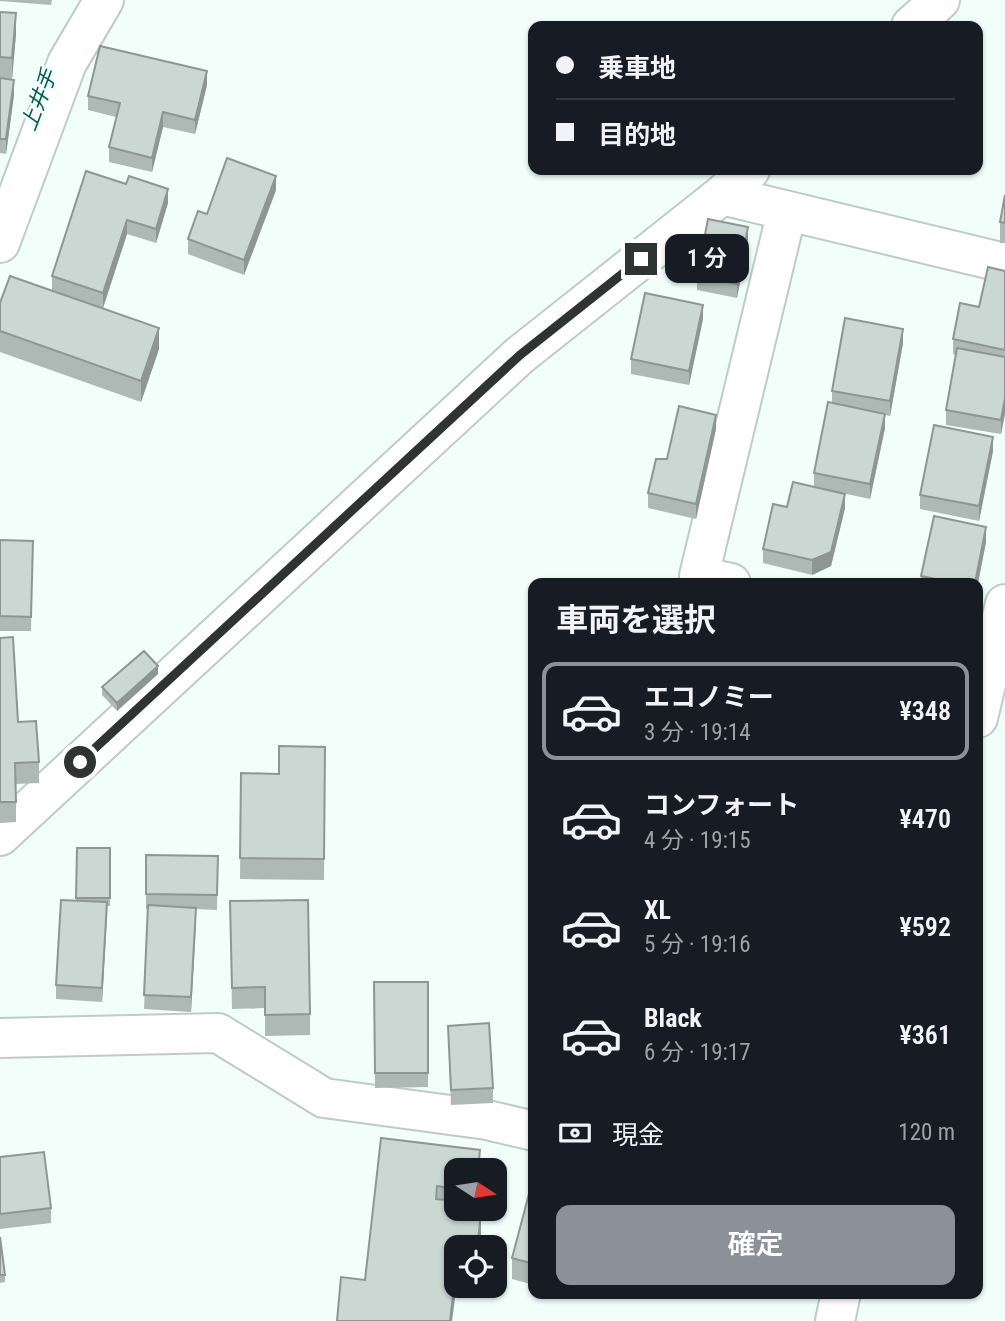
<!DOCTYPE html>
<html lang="ja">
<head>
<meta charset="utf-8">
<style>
  body { margin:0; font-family:"Roboto Condensed","Noto Sans JP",sans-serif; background:#242831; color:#f1f3f6; height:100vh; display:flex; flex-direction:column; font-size:26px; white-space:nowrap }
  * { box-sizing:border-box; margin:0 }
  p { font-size:23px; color:#9ea1a6 }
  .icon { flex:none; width:38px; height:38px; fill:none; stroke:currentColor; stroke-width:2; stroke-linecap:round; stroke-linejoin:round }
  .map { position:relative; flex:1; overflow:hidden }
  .side { position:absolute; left:528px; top:578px; width:455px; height:721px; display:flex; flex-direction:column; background:#171b24; border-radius:14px; box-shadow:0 2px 5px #0004 }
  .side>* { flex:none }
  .guide { position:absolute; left:528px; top:21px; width:455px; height:154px; border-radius:14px; box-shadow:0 2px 5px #0004; display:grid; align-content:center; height:154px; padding:0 28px; background:#171b24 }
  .needle { width:46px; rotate:102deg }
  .buttons { position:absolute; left:444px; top:1158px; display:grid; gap:14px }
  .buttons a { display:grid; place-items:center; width:63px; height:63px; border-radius:14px; background:#171b24; box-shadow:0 2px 5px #0004; font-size:35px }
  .end { position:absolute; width:32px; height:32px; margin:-16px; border:9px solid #2f3433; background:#fff; box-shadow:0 0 0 4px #fff }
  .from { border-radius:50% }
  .bubble { position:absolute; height:49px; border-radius:14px; background:#171b24; box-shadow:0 2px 5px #0004; font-size:23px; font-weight:600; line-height:49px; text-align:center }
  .guide b { display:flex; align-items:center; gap:24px; height:66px; font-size:26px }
  .guide b+b { border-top:2px solid #363941 }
  .guide i { width:18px; height:18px; background:#f1f3f6 }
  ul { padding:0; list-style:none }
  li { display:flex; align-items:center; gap:21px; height:98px; margin:0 14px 10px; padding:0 14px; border:4px solid transparent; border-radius:14px }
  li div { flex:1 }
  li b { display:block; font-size:26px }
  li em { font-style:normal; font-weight:600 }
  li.active { border-color:#8c9099 }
  li>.icon { width:63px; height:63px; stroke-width:1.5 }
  h2 { padding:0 28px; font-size:32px; line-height:84px }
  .pay { display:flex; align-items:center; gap:18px; height:77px; padding:0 28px; font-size:26px }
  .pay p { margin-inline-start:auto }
  .cta { display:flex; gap:14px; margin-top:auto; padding:14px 28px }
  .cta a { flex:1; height:80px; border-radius:14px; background:#8c9099; color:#fff; font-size:28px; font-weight:600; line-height:80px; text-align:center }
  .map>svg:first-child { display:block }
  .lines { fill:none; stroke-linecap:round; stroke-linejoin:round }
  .minor-casing { stroke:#becbc7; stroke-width:42 }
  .minor { stroke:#fff; stroke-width:38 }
  .wall { fill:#aeb9b5 }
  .shaded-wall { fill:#8d9693 }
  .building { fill:#cad7d2; stroke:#8d9693; stroke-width:2 }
  .route { stroke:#2f3433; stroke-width:9 }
  .labels { text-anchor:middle; stroke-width:5; stroke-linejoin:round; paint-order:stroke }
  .water-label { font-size:21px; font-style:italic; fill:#035c4c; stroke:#f1fefa }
</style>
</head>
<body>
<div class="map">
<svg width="1005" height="1321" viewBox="0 0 1005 1321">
  <rect width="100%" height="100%" fill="#f1fefa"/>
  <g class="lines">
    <defs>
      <g id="minor">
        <path d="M 911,26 L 940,0"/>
        <path d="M 722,195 L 1005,263"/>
        <path d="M 0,243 L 67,63 L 104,0"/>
        <path d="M 731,583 L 699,576 L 787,211"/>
        <path d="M 978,718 L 1005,604"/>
        <path d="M 0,836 L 520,355 L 722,195 L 750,170"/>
        <path d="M 0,1038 L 218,1033 L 324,1098 L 487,1120 L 534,1131"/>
        <path d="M 835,1321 L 841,1293"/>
      </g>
    </defs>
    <!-- minor casing -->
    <use href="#minor" class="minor-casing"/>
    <!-- minor -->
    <use href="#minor" class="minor"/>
  </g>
  <!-- wall -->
  <g class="wall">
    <path d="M 0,0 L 52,0 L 51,5 L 0,1 Z"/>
    <path d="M 0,12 L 16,34 L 12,79 L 14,95 L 6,154 L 0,153 Z"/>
    <path d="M 207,85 L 195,134 L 163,127 L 152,172 L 109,162 L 109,147 L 116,117 L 88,110 L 88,96 Z"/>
    <path d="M 86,171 L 168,203 L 156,243 L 127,234 L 103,308 L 70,297 L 159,349 L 141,402 L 0,352 L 0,303 L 52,290 L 52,276 Z"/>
    <path d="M 276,190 L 244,275 L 188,254 L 188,239 L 207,214 Z"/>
    <path d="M 1005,195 L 1005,243 L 1000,243 L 1000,222 Z"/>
    <path d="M 748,241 L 737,298 L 697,290 L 697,276 Z"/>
    <path d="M 1005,271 L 1005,413 L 1001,434 L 946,425 L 946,410 L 956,355 L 953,354 L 953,339 L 979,307 Z"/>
    <path d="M 703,319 L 689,385 L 631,374 L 631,359 Z"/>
    <path d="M 903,343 L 890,416 L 885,415 L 885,428 L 870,499 L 842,493 L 845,508 L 831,566 L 812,575 L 763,563 L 763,549 L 787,507 L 814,486 L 814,473 L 832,403 L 832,391 Z"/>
    <path d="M 716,429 L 696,519 L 648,508 L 648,493 Z"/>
    <path d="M 993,451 L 979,521 L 920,509 L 920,495 Z"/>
    <path d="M 0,540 L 33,541 L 31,631 L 0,631 Z"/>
    <path d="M 986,542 L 978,583 L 921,583 L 921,576 Z"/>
    <path d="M 0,638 L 18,722 L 39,762 L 39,783 L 16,784 L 16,822 L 0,823 Z"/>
    <path d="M 158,674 L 117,711 L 102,695 L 102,687 Z"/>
    <path d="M 325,747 L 324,880 L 240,879 L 241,773 L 279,774 Z"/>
    <path d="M 77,848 L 110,848 L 110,906 L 107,906 L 102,1002 L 56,999 L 56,985 L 76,900 Z"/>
    <path d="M 146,855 L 218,856 L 217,910 L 196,909 L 191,1012 L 144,1009 L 148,909 L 146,909 Z"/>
    <path d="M 230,901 L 310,1014 L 310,1035 L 265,1036 L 265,1008 L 232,1009 Z"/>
    <path d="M 374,982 L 428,982 L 428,1087 L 375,1088 Z"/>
    <path d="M 448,1026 L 493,1088 L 493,1103 L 451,1105 Z"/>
    <path d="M 381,1138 L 480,1150 L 480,1171 L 457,1171 L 457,1209 L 476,1209 L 476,1212 L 461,1210 L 461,1212 L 481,1235 L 480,1248 L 457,1248 L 365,1280 Z"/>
    <path d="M 0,1157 L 51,1208 L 51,1223 L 0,1229 Z"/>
    <path d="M 534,1175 L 534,1285 L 512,1279 L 512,1258 Z"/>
    <path d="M 0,1237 L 5,1275 L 5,1282 L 0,1283 Z"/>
  </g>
  <!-- shaded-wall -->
  <g class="shaded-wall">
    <path d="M 16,13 L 16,34 L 12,79 L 12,58 Z"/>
    <path d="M 207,71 L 207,85 L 195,134 L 195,120 Z"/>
    <path d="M 14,80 L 14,95 L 6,154 L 6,139 Z"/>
    <path d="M 163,112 L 163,127 L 152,172 L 152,158 Z"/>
    <path d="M 276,176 L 276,190 L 244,275 L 244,260 Z"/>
    <path d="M 168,189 L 168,203 L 156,243 L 156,229 Z"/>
    <path d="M 127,220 L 127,234 L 103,308 L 103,293 Z"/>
    <path d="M 748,227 L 748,241 L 737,298 L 737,284 Z"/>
    <path d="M 703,305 L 703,319 L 689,385 L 689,371 Z"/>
    <path d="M 159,328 L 159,349 L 141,402 L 141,381 Z"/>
    <path d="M 903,329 L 903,343 L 890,416 L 890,401 Z"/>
    <path d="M 1005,398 L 1005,413 L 1001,434 L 1001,420 Z"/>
    <path d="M 885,414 L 885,428 L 870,499 L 870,484 Z"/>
    <path d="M 716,415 L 716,429 L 696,519 L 696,504 Z"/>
    <path d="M 993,437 L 993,451 L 979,521 L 979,506 Z"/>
    <path d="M 845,494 L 845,508 L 831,566 L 812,575 L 812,560 Z"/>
    <path d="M 986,527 L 986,542 L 978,583 L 975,583 Z"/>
    <path d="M 158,666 L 158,674 L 117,711 L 117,703 Z"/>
    <path d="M 107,902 L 107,917 L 102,1002 L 102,988 Z"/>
    <path d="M 196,908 L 196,923 L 191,1012 L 191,997 Z"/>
    <path d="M 481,1214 L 481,1235 L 480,1248 L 477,1248 Z"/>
    <path d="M 457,1262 L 457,1283 L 452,1321 L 450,1321 Z"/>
  </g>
  <!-- building -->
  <g class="building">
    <path d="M 0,12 L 16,13 L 12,58 L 0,57 Z"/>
    <path d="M 100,46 L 207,71 L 195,120 L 163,112 L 152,158 L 109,147 L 120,103 L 88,96 Z"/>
    <path d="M 0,78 L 14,80 L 6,139 L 0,139 Z"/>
    <path d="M 227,158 L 276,176 L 244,260 L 188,239 L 198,211 L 207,214 Z"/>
    <path d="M 86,171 L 126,184 L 129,176 L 168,189 L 156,229 L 127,220 L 103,293 L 52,276 Z"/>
    <path d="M 1005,195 L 1005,223 L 1000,222 Z"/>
    <path d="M 708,219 L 748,227 L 737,284 L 697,276 Z"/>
    <path d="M 988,267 L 1005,271 L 1005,350 L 953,339 L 960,303 L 979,307 Z"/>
    <path d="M 10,276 L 159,328 L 141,381 L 0,331 L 0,303 Z"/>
    <path d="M 645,293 L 703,305 L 689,371 L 631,359 Z"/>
    <path d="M 845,318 L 903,329 L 890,401 L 832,391 Z"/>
    <path d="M 957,348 L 1005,357 L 1005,398 L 1001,420 L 946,410 Z"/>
    <path d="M 828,402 L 885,414 L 870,484 L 814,473 Z"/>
    <path d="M 679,406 L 716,415 L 696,504 L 648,493 L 656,459 L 667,459 Z"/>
    <path d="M 934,425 L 993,437 L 979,506 L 920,495 Z"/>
    <path d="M 793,482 L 845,494 L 831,552 L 812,560 L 763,549 L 773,504 L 787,507 Z"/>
    <path d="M 934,516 L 986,527 L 975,583 L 955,583 L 921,576 Z"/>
    <path d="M 0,540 L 33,541 L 31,617 L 0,616 Z"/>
    <path d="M 13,637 L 18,722 L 36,721 L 39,762 L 15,763 L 16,802 L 0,802 L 0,638 Z"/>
    <path d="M 144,651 L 158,666 L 117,703 L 102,687 Z"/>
    <path d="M 279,746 L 325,747 L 324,859 L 240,858 L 241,773 L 279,774 Z"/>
    <path d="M 77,848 L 110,848 L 110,898 L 76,898 Z"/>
    <path d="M 146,855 L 218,856 L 217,895 L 146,894 Z"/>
    <path d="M 61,900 L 107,902 L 102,988 L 56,985 Z"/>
    <path d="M 308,900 L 310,1014 L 265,1015 L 265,987 L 232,988 L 230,901 Z"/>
    <path d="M 148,905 L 196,908 L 191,997 L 144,995 Z"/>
    <path d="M 374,982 L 428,982 L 428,1073 L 375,1073 Z"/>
    <path d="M 489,1023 L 493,1088 L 451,1090 L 448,1026 Z"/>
    <path d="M 381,1138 L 480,1150 L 478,1171 L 457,1171 L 457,1189 L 437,1186 L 436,1199 L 457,1201 L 457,1209 L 461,1209 L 461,1212 L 481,1214 L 477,1248 L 457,1248 L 457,1262 L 450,1321 L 337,1321 L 341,1277 L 365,1280 Z"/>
    <path d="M 44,1152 L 51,1208 L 0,1214 L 0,1157 Z"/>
    <path d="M 534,1175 L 534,1264 L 512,1258 Z"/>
    <path d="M 0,1237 L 5,1275 L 0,1275 Z"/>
  </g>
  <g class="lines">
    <!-- route -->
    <path class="route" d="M 80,762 L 520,355 L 641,259"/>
  </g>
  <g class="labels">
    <!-- water labels -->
    <g class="water-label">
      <text transform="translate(39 100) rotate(-69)" y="7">上井手</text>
    </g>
  </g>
</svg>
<div class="buttons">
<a><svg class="needle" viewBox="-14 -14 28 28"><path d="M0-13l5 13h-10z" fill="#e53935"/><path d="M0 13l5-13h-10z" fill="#9ea1a6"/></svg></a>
<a><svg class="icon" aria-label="locate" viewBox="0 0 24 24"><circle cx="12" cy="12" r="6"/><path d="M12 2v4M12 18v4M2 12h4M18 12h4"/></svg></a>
</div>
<i class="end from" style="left:80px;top:762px"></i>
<i class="end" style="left:641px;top:259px"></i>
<div class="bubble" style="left:665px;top:234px;width:84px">1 分</div>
<div class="guide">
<b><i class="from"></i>乗車地</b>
<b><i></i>目的地</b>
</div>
<section class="side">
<h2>車両を選択</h2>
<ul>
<li class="active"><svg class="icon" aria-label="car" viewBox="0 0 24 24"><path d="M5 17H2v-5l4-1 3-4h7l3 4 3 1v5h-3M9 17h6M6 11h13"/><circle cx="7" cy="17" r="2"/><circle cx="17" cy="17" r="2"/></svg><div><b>エコノミー</b><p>3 分 · 19:14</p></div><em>¥348</em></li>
<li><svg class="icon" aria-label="car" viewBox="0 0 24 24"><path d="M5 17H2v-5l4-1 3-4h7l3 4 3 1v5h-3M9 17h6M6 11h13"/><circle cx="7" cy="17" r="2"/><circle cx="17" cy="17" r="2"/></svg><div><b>コンフォート</b><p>4 分 · 19:15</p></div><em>¥470</em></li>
<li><svg class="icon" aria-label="car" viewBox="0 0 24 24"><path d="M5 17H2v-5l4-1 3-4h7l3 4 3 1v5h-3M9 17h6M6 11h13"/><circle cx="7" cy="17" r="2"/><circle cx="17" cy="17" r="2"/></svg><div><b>XL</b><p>5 分 · 19:16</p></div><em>¥592</em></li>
<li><svg class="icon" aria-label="car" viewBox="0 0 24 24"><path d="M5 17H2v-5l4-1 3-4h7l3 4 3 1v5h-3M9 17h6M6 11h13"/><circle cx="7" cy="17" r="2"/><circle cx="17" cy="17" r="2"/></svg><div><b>Black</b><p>6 分 · 19:17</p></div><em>¥361</em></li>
</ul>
<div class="pay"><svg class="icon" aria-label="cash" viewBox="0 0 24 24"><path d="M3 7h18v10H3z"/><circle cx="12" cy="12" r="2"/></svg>現金<p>120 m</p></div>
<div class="cta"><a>確定</a></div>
</section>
</div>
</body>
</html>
